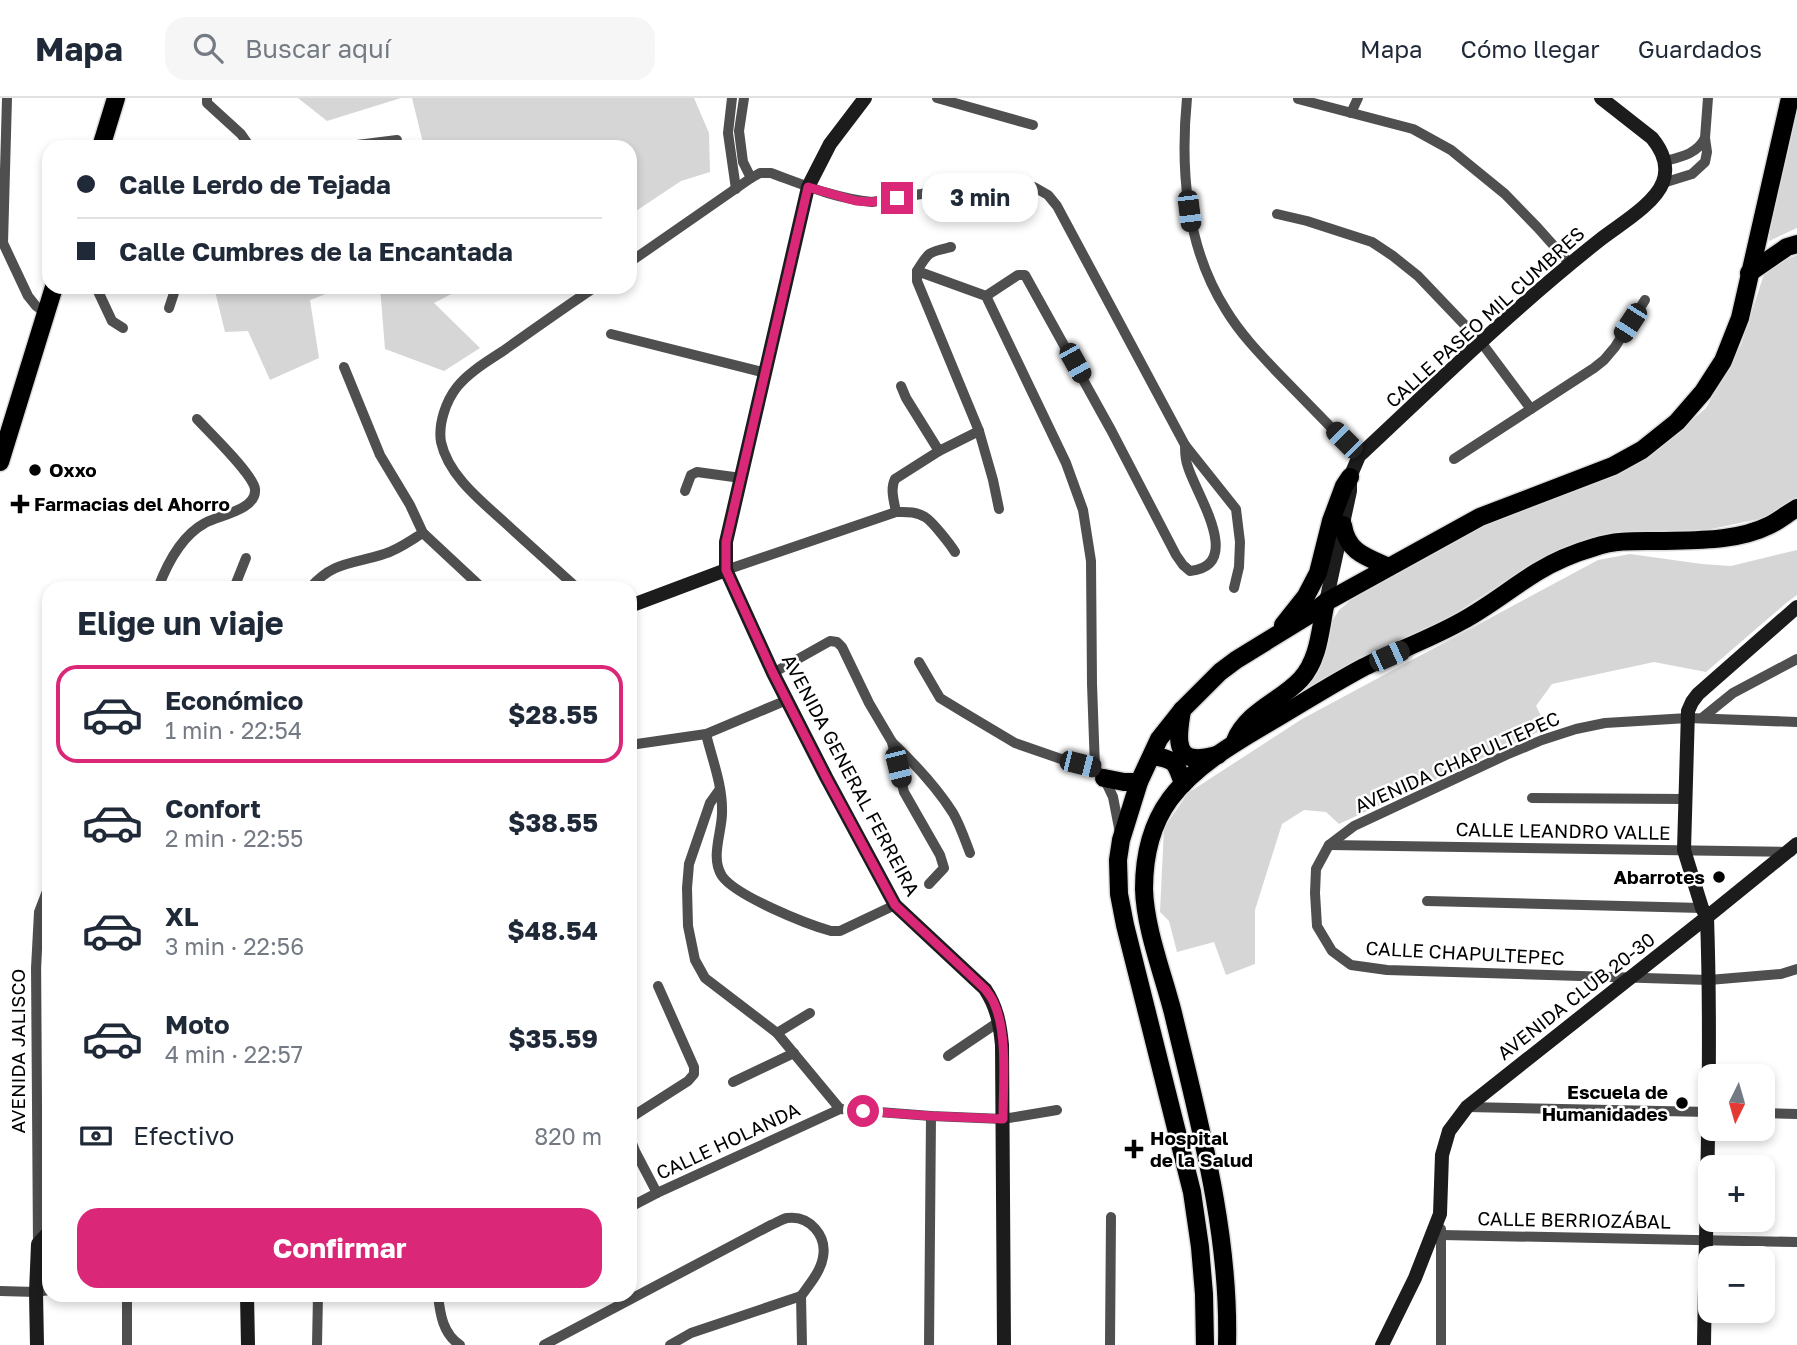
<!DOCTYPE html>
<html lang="es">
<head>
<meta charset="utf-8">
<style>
  body { margin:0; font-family:"Golos Text",sans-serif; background:#f6f6f7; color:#1f2937; height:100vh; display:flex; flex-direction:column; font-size:26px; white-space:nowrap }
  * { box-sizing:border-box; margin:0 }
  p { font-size:23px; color:#747a83 }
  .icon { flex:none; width:38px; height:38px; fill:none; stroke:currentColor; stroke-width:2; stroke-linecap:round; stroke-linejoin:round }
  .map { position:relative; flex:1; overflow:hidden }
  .side { position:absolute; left:42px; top:483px; width:595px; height:721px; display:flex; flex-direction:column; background:#fff; border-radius:21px; box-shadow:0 4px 10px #0003 }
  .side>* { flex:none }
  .hud { position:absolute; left:42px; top:42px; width:595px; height:154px; border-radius:21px; box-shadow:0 4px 10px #0003; display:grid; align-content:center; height:154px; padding:0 35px; background:#fff }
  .needle { width:46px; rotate:185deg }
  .controls { position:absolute; left:1698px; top:966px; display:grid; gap:14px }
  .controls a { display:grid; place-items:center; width:77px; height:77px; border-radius:14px; background:#fff; box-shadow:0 4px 10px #0003; font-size:35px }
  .end { position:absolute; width:32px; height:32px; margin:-16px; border:9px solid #db2777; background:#fff; box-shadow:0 0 0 4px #fff }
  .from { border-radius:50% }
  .bubble { position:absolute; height:49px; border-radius:21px; background:#fff; box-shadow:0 4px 10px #0003; font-size:23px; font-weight:700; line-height:49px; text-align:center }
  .car { position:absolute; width:21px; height:42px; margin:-21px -10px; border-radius:9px; box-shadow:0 0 5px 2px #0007; background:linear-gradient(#222 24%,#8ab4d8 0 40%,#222 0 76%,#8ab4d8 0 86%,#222 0) }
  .hud b { display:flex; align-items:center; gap:24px; height:66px; font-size:26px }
  .hud b+b { border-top:2px solid #e0e1e3 }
  .hud i { width:18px; height:18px; background:#1f2937 }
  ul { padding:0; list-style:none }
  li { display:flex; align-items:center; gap:21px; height:98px; margin:0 14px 10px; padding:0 21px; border:4px solid transparent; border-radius:21px }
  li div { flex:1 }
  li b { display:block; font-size:26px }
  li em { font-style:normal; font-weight:700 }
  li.current { border-color:#db2777 }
  li>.icon { width:63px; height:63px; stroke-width:1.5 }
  h2 { padding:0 35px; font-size:32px; line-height:84px }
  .pay { display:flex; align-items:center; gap:18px; height:77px; padding:0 35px; font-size:26px }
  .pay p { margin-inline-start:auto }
  .primary-button { display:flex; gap:14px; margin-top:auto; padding:14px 35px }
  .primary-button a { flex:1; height:80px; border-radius:21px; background:#db2777; color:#fff; font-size:28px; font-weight:700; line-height:80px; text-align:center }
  header { display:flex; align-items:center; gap:42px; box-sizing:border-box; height:98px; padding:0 35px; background:#fff; border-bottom:2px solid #e0e1e3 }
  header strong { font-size:33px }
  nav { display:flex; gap:38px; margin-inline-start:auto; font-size:24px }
  .search { width:490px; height:63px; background:#f6f6f7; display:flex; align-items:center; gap:18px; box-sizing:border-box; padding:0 24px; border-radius:21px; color:#747a83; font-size:26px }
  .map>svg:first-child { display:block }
  .green { fill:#d6d6d6 }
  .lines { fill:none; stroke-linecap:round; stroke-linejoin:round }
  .primary-casing { stroke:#dbdbdb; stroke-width:21 }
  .street { stroke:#4f4f4f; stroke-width:10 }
  .secondary { stroke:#1c1c1c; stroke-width:14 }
  .primary { stroke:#000; stroke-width:18 }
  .route { stroke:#db2777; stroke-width:9 }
  .poi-dot { fill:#000; stroke:#fff; stroke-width:2.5 }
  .labels { text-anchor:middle; stroke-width:5; stroke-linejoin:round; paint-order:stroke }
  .street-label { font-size:19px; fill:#000; stroke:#fff }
  .poi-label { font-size:19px; font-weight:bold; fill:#000; stroke:#fff; text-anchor:start }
</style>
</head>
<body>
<header>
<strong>Mapa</strong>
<div class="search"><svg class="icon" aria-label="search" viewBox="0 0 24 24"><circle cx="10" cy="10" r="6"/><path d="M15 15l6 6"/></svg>Buscar aquí</div>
<nav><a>Mapa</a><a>Cómo llegar</a><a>Guardados</a></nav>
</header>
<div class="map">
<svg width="1797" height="1247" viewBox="0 0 1797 1247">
  <rect width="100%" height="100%" fill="#fff"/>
  <!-- green -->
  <g class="green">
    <path d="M 298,0 L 401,0 L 327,23 Z"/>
    <path d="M 412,0 L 694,0 L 709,35 L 710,74 L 681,83 L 630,117 L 630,49 L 424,49 Z"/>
    <path d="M 1797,14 L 1797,130 L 1769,143 L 1771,126 Z"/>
    <path d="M 1797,157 L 1797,400 L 1790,407 L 1759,421 L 1702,433 L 1663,434 L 1599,441 L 1535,467 L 1493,491 L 1434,529 L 1259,622 L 1319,568 L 1327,550 L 1329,528 L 1339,512 L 1352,501 L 1440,447 L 1509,414 L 1632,362 L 1670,341 L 1706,310 L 1741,247 L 1763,179 L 1770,168 Z"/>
    <path d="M 214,189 L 344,189 L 310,202 L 319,260 L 270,282 L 248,233 L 225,234 Z"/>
    <path d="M 380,189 L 465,189 L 434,205 L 480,250 L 444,273 L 385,251 Z"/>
    <path d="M 1797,452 L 1797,497 L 1786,505 L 1706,574 L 1654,564 L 1552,586 L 1536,608 L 1547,630 L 1339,726 L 1326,714 L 1304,712 L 1282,726 L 1255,812 L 1255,866 L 1226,877 L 1214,844 L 1177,854 L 1169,823 L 1160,814 L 1164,730 L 1188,695 L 1302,621 L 1598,462 L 1630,456 L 1702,466 L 1731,468 Z"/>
  </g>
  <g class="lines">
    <defs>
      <g id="primary">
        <path d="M 101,49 L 116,0"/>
        <path d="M 1749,175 L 1787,149 L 1797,146"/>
        <path d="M 0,364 L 54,189"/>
        <path d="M 1343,427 C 1347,454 1366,459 1389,469"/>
        <path d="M 1283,527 L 1306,498 L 1318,475 L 1331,423 L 1344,388 L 1350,379"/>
        <path d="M 1182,612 C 1180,627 1172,659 1195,660 C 1203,661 1211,658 1218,657"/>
        <path d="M 1235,643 C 1247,613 1281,603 1301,581 C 1320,560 1320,529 1326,504"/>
        <path d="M 1152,658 C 1175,661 1176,664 1183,686"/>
        <path d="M 1104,680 L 1124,684 L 1139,684"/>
        <path d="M 1205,1247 L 1204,1196 L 1200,1149 L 1192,1094 L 1125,827 L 1119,796 L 1118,762 L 1121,742 L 1139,684 L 1159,641 L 1182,612 L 1220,574 L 1236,562 L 1309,517 L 1326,504 L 1480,419 L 1613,368 L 1642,352 L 1677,324 L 1703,294 L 1723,263 L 1740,220 L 1790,0"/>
        <path d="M 1227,1247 C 1230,1134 1199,1024 1173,915 C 1163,876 1145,830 1144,791 C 1144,760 1151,727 1170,701 C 1194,669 1231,647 1265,627 C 1298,608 1330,587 1364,569 C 1396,553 1430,541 1462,523 C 1488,509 1511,490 1537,474 C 1555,463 1574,455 1595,449 C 1615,442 1637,443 1658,443 C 1695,442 1736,444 1770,427 C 1780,422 1788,415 1797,410"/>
      </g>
    </defs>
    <!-- primary casing -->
    <use href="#primary" class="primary-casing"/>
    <!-- street -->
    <g class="street">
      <path d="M 7,0 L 3,145 L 28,198 L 36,208 L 46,215"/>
      <path d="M 207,0 L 207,5 L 241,36 L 250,49"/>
      <path d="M 732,0 L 728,35 L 736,91"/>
      <path d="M 744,0 L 739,33 L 743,64 L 751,80"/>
      <path d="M 937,0 L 1033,27"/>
      <path d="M 1187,0 C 1180,72 1186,149 1226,212 C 1240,235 1258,254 1277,274 C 1304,302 1332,330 1359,358"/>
      <path d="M 1298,1 L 1413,31 L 1451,52 L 1505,96 L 1538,130 L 1570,166"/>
      <path d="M 1351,15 L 1358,0"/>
      <path d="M 341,49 L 397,42"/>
      <path d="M 1665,63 C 1681,59 1697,56 1705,40"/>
      <path d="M 1663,85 L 1692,76 L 1705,64 L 1707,54 L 1705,40 L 1708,0"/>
      <path d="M 1277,116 L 1307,123 L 1372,144 L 1393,158 L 1418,178 L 1481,244 L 1531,311"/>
      <path d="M 630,164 L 751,80 L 760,75 L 771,75 C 804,87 837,101 872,104 L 995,84 L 1017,85 L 1034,89 L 1048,97 L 1057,108 L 1185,347 L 1236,411 L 1240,444 L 1239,469 L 1234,490"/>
      <path d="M 917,173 C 929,153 929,154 951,149"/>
      <path d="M 96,189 L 112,223 L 123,230"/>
      <path d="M 986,198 L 1018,177 L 1025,177 L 1111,332 L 1176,457 L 1183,467 L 1190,473 C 1245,467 1196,396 1188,369 C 1185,362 1185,354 1185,347"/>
      <path d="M 169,210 L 176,189"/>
      <path d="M 611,236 L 766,275"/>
      <path d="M 344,269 L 380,357 L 410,407 L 423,435 L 482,490"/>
      <path d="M 901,288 L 906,300 L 939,353"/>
      <path d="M 1454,361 L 1594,270 L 1604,262 L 1615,249 L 1645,202"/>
      <path d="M 685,393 L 691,377 L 697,374 L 741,380"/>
      <path d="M 999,411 L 993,382 L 979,333 L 917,183 L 917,173 L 986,198 L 1066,365 L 1083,412 L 1091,463 L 1092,586 L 1095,670"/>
      <path d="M 896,414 C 894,403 890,391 895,381 L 939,353 L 979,333"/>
      <path d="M 726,472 L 896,414 C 905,414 916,413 925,419 C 932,423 950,446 955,454"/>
      <path d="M 158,490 C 167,466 181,438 205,425 C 219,417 257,412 255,391 C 253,376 209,334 197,321"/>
      <path d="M 234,490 L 246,460"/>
      <path d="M 310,490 C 333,463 354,466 384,456 C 398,452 411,442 423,435"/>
      <path d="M 577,490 C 556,471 535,452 514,433 C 488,408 449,381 441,344 C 438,326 446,303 457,289 C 469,274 488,263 503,253 C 534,231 564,210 595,189"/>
      <path d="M 919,564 L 940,600 L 963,614 L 1015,645 L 1064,662 L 1095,670 L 1104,680 L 1113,699 L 1120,735"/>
      <path d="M 773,575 L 830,543 L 837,544 L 842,549 L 869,605 L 892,644 L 904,694 L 940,757 L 944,770 L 929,786"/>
      <path d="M 1702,620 L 1733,595 L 1797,561"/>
      <path d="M 1797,624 L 1688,620 L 1605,625 L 1576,631 L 1542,642 L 1506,657 L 1354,728 L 1329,747 L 1316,771 L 1315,795 L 1317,828 L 1332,853 L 1351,867 L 1387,872 L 1709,882 L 1781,876 L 1797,871"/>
      <path d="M 706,636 C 712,661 723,688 722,715 C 722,734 710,760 722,778 C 736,798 806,826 831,833 L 840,833 L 895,807"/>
      <path d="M 892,644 C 915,666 936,688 953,715 C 960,727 965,742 970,755"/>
      <path d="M 630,647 L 706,636 L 787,602"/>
      <path d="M 720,691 L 710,705 L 689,766 L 687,790 L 688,828 L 695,862 L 705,880 L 777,935 L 840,1011 L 931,1018 L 1003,1021 L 1057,1012"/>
      <path d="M 1532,700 L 1685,701"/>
      <path d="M 1329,747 L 1791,754"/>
      <path d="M 1427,803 L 1702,810"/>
      <path d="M 777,935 L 810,915"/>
      <path d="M 948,958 L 1000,923"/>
      <path d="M 733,984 L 794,955"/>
      <path d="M 1467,1009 L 1710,1014"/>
      <path d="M 1762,1015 L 1797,1016"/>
      <path d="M 630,1020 L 688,983 L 694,976 L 694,969 L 658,888"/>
      <path d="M 630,1040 L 635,1053 L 657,1095"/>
      <path d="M 630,1109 L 657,1095 L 840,1011"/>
      <path d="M 1442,1137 L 1797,1144"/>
      <path d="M 38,1146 L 36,870 L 39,814 L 49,788"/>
      <path d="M 0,1193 L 36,1194 L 49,1192"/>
      <path d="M 127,1197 L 127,1247"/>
      <path d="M 438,1197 C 440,1216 443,1236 460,1247"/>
      <path d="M 801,1198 L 802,1247"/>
      <path d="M 317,1247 L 318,1197"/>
      <path d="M 544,1247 L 771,1127 C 776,1125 782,1121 787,1120 C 810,1117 827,1138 823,1159 C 821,1173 809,1187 801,1198"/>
      <path d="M 670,1247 L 691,1235 L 801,1198"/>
      <path d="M 929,1247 L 931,1018"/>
      <path d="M 1110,1247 L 1111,1119"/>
      <path d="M 1441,1247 L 1441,1131"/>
    </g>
    <!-- secondary -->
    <g class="secondary">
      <path d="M 865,0 L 830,46 L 808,89 L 726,444 L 726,472 L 773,575 L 826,679 L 895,807 L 985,891 C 997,909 1000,926 1002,947 L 1004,1247"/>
      <path d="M 1326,504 L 1350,393 L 1350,379 L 1359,358 C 1438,284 1516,208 1601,141 C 1619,127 1655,106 1663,84 C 1669,68 1662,52 1652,40 L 1601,0"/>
      <path d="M 630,508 L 726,472"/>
      <path d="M 247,1197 L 248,1247"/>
      <path d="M 37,1247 L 36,1194 L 38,1146 L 49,1134"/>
      <path d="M 1382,1247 L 1415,1180 L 1440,1116 L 1442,1057 L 1449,1033 L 1467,1009 L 1707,819 L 1797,746"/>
      <path d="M 1704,1247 C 1706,1104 1712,962 1707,819 L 1702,810 L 1684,752 L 1688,613 L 1692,604 L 1698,596 L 1797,509"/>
    </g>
    <!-- primary -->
    <use href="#primary" class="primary"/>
  </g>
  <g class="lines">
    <!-- route -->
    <path class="route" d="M 863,1013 L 931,1018 L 1003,1021 C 1003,988 1008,935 994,905 C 992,900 988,895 985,891 L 895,807 L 826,679 L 773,575 L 726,472 L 726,444 L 808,89 L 856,103 L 872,104 L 897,100"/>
  </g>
  <!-- markers -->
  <g class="poi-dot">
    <circle cx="35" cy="372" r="7"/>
    <path d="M16.5 395.5h7v7h7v7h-7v7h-7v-7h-7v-7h7z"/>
    <circle cx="1719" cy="779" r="7"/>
    <circle cx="1682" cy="1005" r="7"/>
    <path d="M1130.5 1040.5h7v7h7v7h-7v7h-7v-7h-7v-7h7z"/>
  </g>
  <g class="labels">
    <!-- street labels -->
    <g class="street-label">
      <text transform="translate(1485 219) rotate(-42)" y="7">CALLE PASEO MIL CUMBRES</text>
      <text transform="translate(1457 664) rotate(-24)" y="7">AVENIDA CHAPULTEPEC</text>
      <text transform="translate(851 677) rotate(62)" y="7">AVENIDA GENERAL FERREIRA</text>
      <text transform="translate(1563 733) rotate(1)" y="7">CALLE LEANDRO VALLE</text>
      <text transform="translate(1465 855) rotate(3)" y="7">CALLE CHAPULTEPEC</text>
      <text transform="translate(1576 898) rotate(-38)" y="7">AVENIDA CLUB 20-30</text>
      <text transform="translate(18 953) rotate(-90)" y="7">AVENIDA JALISCO</text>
      <text transform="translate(728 1043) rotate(-25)" y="7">CALLE HOLANDA</text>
      <text transform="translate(1574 1122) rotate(1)" y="7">CALLE BERRIOZÁBAL</text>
    </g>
    <!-- poi labels -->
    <g class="poi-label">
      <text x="49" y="379">Oxxo</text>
      <text x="34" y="413">Farmacias del Ahorro</text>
      <text x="1705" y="786" text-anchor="end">Abarrotes</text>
      <text x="1668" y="1001" text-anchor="end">Escuela de<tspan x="1668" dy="22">Humanidades</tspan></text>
      <text x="1150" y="1047">Hospital<tspan x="1150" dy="22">de la Salud</tspan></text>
    </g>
  </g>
</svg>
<div class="controls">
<a><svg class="needle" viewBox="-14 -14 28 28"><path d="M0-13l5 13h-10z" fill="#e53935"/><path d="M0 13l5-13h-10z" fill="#747a83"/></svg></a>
<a>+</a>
<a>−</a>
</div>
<i class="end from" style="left:863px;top:1013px"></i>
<i class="end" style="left:897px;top:100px"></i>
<div class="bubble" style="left:922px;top:75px;width:116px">3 min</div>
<i class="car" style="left:1189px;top:113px;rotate:173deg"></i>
<i class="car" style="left:1630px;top:225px;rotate:213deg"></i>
<i class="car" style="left:1075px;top:265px;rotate:151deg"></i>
<i class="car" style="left:1344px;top:342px;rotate:315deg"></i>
<i class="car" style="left:1389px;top:558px;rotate:66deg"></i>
<i class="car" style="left:1080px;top:666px;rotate:104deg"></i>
<i class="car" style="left:898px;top:669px;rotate:166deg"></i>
<div class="hud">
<b><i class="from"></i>Calle Lerdo de Tejada</b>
<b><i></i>Calle Cumbres de la Encantada</b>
</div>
<section class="side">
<h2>Elige un viaje</h2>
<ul>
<li class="current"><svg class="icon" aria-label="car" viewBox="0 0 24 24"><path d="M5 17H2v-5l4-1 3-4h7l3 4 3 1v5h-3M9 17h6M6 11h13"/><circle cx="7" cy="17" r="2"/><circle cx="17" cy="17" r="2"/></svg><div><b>Económico</b><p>1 min · 22:54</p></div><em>$28.55</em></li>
<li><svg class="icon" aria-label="car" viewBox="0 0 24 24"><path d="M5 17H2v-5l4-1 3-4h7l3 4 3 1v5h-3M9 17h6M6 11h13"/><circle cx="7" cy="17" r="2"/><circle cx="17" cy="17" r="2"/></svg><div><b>Confort</b><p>2 min · 22:55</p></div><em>$38.55</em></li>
<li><svg class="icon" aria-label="car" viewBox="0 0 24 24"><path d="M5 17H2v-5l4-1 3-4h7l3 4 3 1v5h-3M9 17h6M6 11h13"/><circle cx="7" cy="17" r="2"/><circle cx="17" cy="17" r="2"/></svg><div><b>XL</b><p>3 min · 22:56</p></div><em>$48.54</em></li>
<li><svg class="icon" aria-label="car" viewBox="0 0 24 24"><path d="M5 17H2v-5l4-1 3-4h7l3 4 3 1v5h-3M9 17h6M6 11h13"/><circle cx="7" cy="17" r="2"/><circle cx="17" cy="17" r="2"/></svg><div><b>Moto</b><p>4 min · 22:57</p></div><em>$35.59</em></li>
</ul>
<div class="pay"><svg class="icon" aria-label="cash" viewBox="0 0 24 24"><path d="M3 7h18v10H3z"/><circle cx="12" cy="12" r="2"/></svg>Efectivo<p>820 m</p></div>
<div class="primary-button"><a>Confirmar</a></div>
</section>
</div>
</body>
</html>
